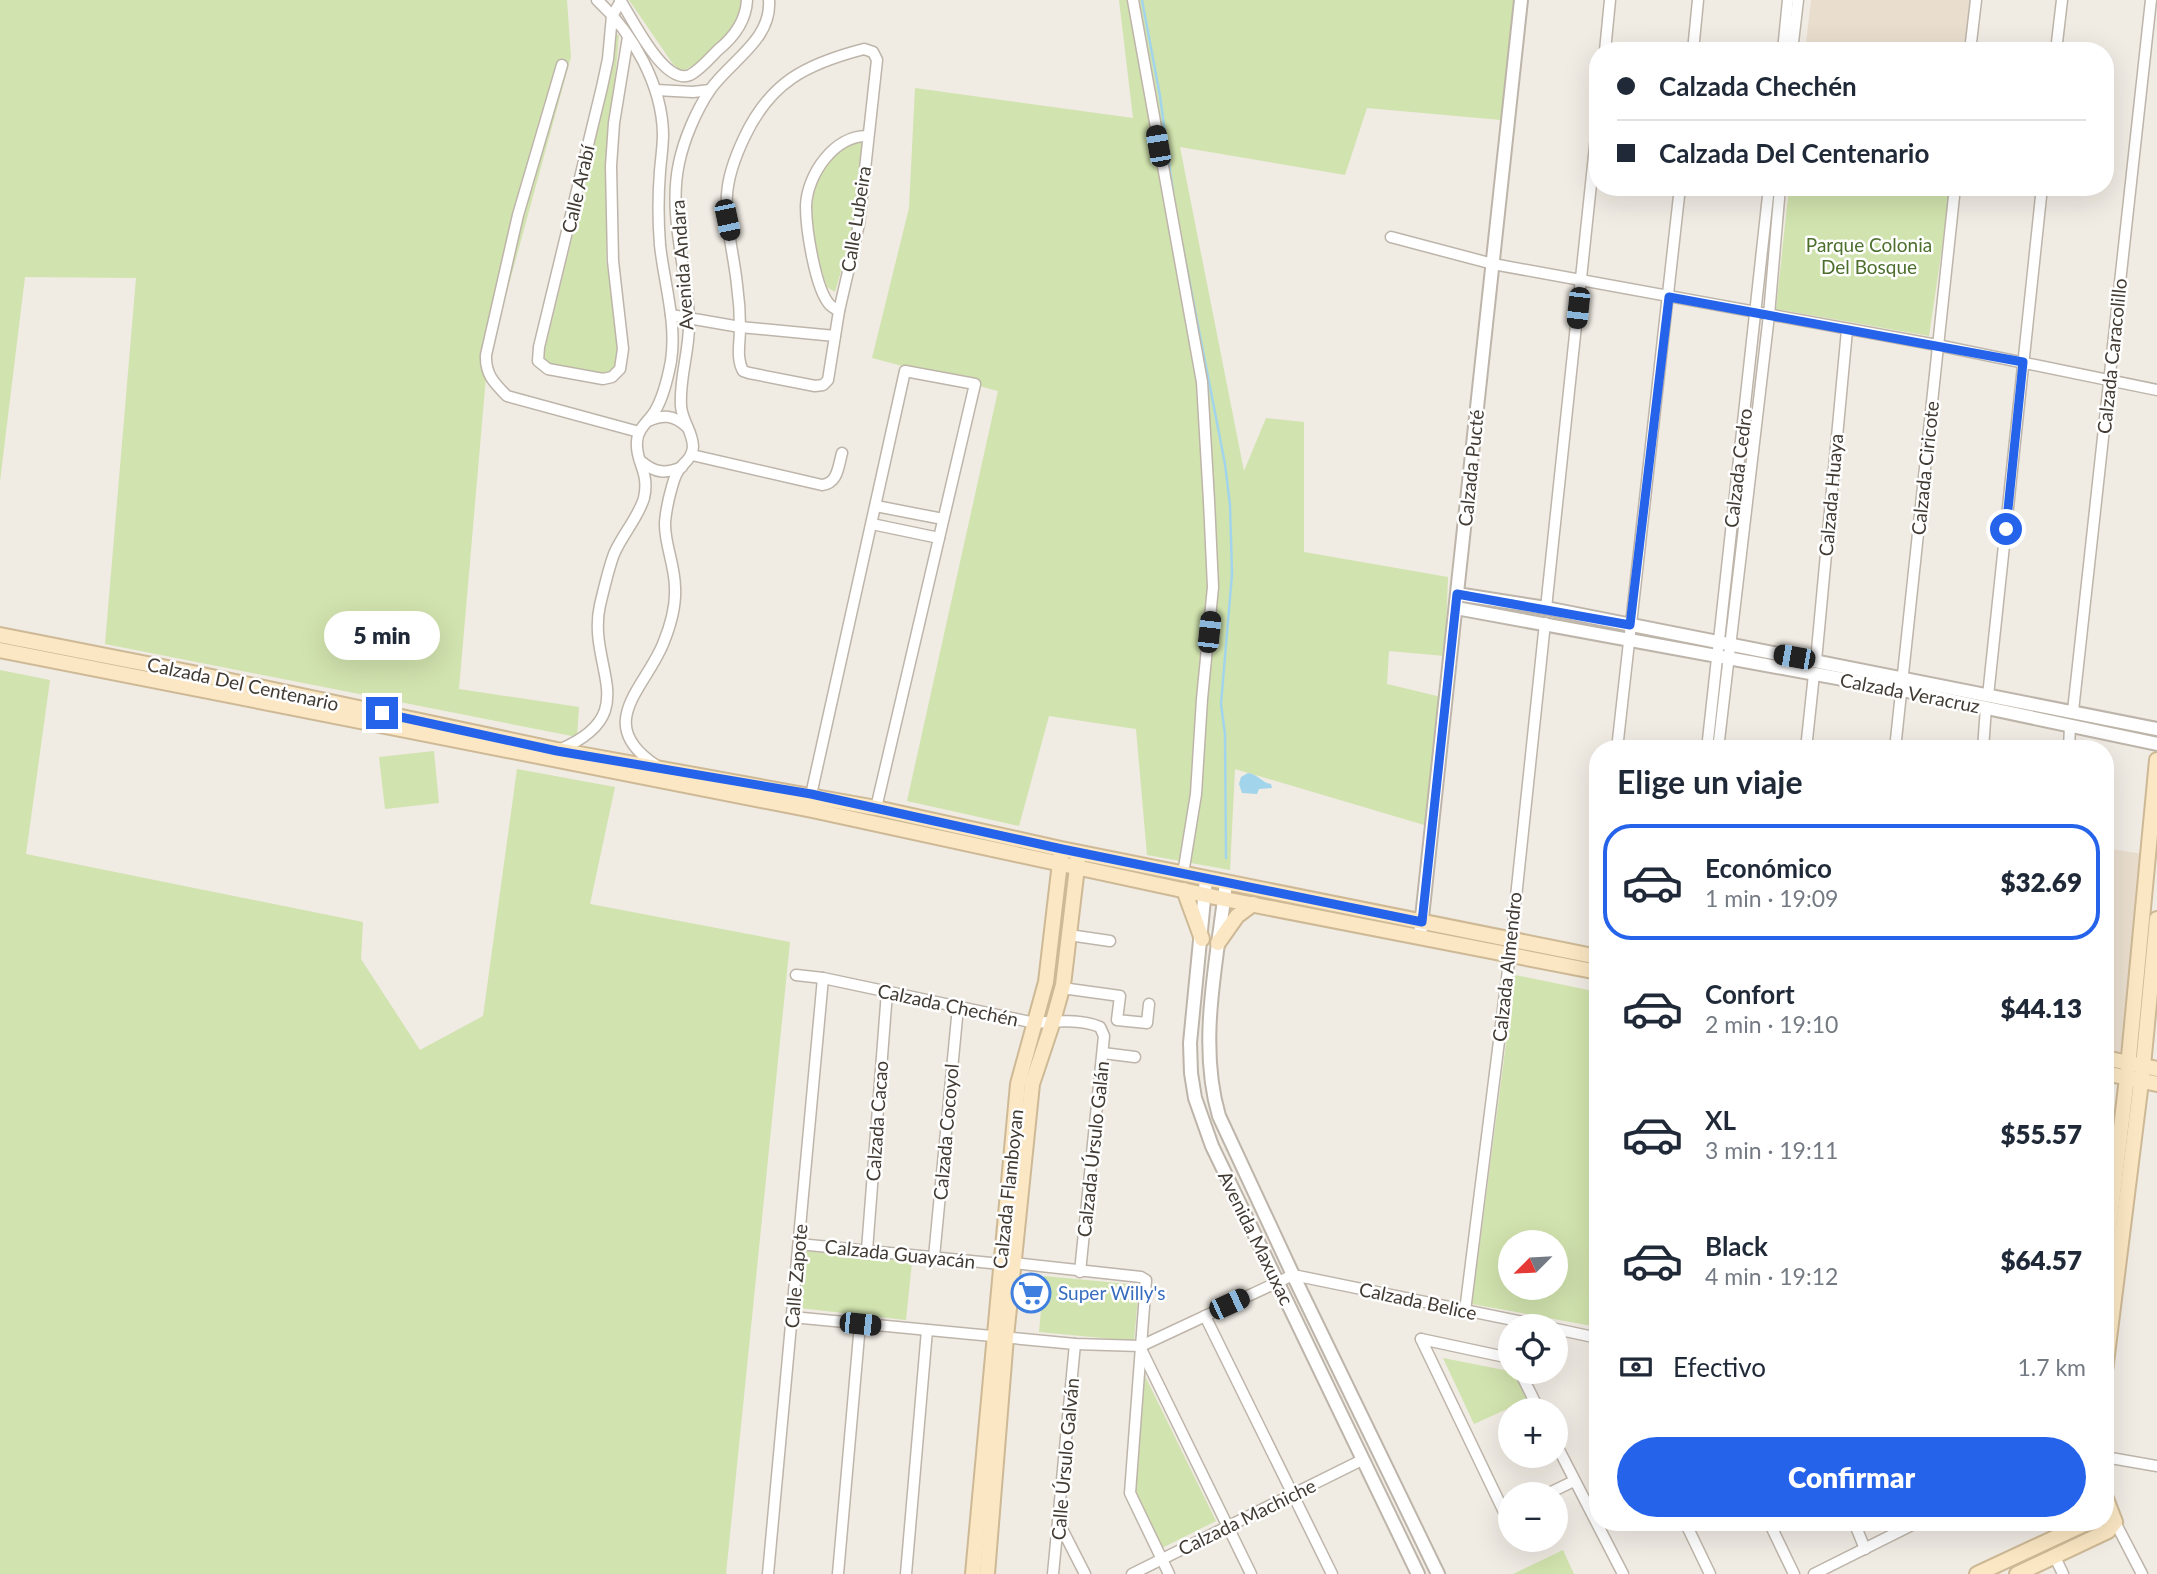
<!DOCTYPE html>
<html lang="es">
<head>
<meta charset="utf-8">
<style>
  body { margin:0; font-family:Lato,sans-serif; background:#f6f6f7; color:#1f2937; height:100vh; display:flex; flex-direction:column; font-size:26px; white-space:nowrap }
  * { box-sizing:border-box; margin:0 }
  p { font-size:23px; color:#747a83 }
  .icon { flex:none; width:38px; height:38px; fill:none; stroke:currentColor; stroke-width:2; stroke-linecap:round; stroke-linejoin:round }
  .map { position:relative; flex:1; overflow:hidden }
  .panel { position:absolute; left:1589px; top:740px; width:525px; height:791px; display:flex; flex-direction:column; background:#fff; border-radius:28px; box-shadow:0 7px 28px #0002 }
  .panel>* { flex:none }
  .banner { position:absolute; left:1589px; top:42px; width:525px; height:154px; border-radius:28px; box-shadow:0 7px 28px #0002; display:grid; align-content:center; height:154px; padding:0 28px; background:#fff }
  .needle { width:46px; rotate:246deg }
  .fabs { position:absolute; left:1498px; top:1230px; display:grid; gap:14px }
  .fabs a { display:grid; place-items:center; width:70px; height:70px; border-radius:50%; background:#fff; box-shadow:0 7px 28px #0002; font-size:35px }
  .end { position:absolute; width:32px; height:32px; margin:-16px; border:9px solid #2563eb; background:#fff; box-shadow:0 0 0 4px #fff }
  .from { border-radius:50% }
  .bubble { position:absolute; height:49px; border-radius:24px; background:#fff; box-shadow:0 7px 28px #0002; font-size:23px; font-weight:800; line-height:49px; text-align:center }
  .car { position:absolute; width:21px; height:42px; margin:-21px -10px; border-radius:9px; box-shadow:0 0 5px 2px #0007; background:linear-gradient(#222 24%,#8ab4d8 0 40%,#222 0 76%,#8ab4d8 0 86%,#222 0) }
  .banner b { display:flex; align-items:center; gap:24px; height:66px; font-size:26px }
  .banner b+b { border-top:2px solid #e0e1e3 }
  .banner i { width:18px; height:18px; background:#1f2937 }
  ul { padding:0; list-style:none }
  li { display:flex; align-items:center; gap:21px; height:116px; margin:0 14px 10px; padding:0 14px; border:4px solid transparent; border-radius:28px }
  li div { flex:1 }
  li b { display:block; font-size:26px }
  li em { font-style:normal; font-weight:800 }
  li.selected { border-color:#2563eb }
  li>.icon { width:63px; height:63px; stroke-width:1.5 }
  h2 { padding:0 28px; font-size:32px; line-height:84px }
  .pay { display:flex; align-items:center; gap:18px; height:77px; padding:0 28px; font-size:26px }
  .pay p { margin-inline-start:auto }
  .button { display:flex; gap:14px; margin-top:auto; padding:14px 28px }
  .button a { flex:1; height:80px; border-radius:42px; background:#2563eb; color:#fff; font-size:28px; font-weight:800; line-height:80px; text-align:center }
  .map>svg:first-child { display:block }
  .education { fill:#e9dece }
  .green { fill:#d1e3ae; fill-rule:evenodd }
  .water { fill:#a2d5eb }
  .lines { fill:none; stroke-linecap:round; stroke-linejoin:round }
  .stream { stroke:#a2d5eb; stroke-width:2.5 }
  .minor-casing { stroke:#beb5aa; stroke-width:13 }
  .tertiary-casing { stroke:#beb5aa; stroke-width:16 }
  .secondary-casing { stroke:#ceb996; stroke-width:18 }
  .minor { stroke:#fff; stroke-width:10 }
  .tertiary { stroke:#fff; stroke-width:12 }
  .secondary { stroke:#fbe7c3; stroke-width:14 }
  .route { stroke:#2563eb; stroke-width:9 }
  .labels { text-anchor:middle; stroke-width:5; stroke-linejoin:round; paint-order:stroke }
  .street-label { font-size:19px; fill:#423b34; stroke:#fff }
  .park-label { font-size:19px; fill:#4c6f2c; stroke:#fff }
  .shop-label { font-size:19px; fill:#366cbe; stroke:#fff; text-anchor:start }
</style>
</head>
<body>
<div class="map">
<svg width="2157" height="1574" viewBox="0 0 2157 1574">
  <rect width="100%" height="100%" fill="#f0ebe3"/>
  <!-- education -->
  <g class="education">
    <path d="M 1811,0 L 1972,0 L 1967,51 L 1805,51 Z"/>
    <path d="M 2105,848 L 2143,854 L 2121,1053 L 2105,1050 Z"/>
  </g>
  <!-- green -->
  <g class="green">
    <path d="M 0,0 L 567,0 L 571,57 L 487,365 L 459,689 L 579,707 L 577,737 L 105,644 L 136,278 L 25,277 L 0,481 Z"/>
    <path d="M 629,0 L 742,0 L 743,3 C 735,29 708,62 681,71 L 673,64 Z"/>
    <path d="M 1119,0 L 1515,0 L 1501,120 L 1367,108 L 1345,175 L 1180,147 L 1244,471 L 1266,418 L 1304,422 L 1304,552 L 1448,577 L 1445,656 L 1389,651 L 1387,684 L 1441,697 L 1431,827 L 1235,769 L 1230,870 L 1147,855 L 1136,729 L 1049,716 L 1019,826 L 907,801 L 998,391 L 872,358 L 909,208 L 915,88 L 1133,118 Z"/>
    <path d="M 616,34 L 619,35 L 606,181 L 606,260 L 614,307 L 619,359 L 612,372 L 600,374 L 549,366 L 545,363 L 543,357 L 573,234 Z"/>
    <path d="M 858,139 L 863,143 L 855,222 L 835,292 L 827,287 C 808,229 796,174 858,139 Z"/>
    <path d="M 1789,187 L 1951,187 L 1929,336 L 1776,309 Z"/>
    <path d="M 0,670 L 50,680 L 26,854 L 363,922 L 361,959 L 420,1050 L 483,1016 L 517,769 L 615,787 L 590,904 L 790,942 L 726,1574 L 0,1574 Z"/>
    <path d="M 434,751 L 439,803 L 385,809 L 379,757 Z"/>
    <path d="M 1515,975 L 1598,992 L 1598,1327 L 1472,1304 ZM 1510,1242 L 1556,1242 L 1556,1288 L 1510,1288 Z"/>
    <path d="M 805,1251 L 912,1262 L 906,1320 L 799,1308 Z"/>
    <path d="M 1044,1276 L 1139,1285 L 1134,1341 L 1039,1332 Z"/>
    <path d="M 1443,1358 L 1514,1372 L 1527,1400 L 1474,1424 Z"/>
    <path d="M 1145,1376 L 1216,1521 L 1162,1548 L 1134,1493 Z"/>
    <path d="M 1563,1550 L 1574,1574 L 1513,1574 Z"/>
  </g>
  <!-- water -->
  <path class="water" d="M 1248,773 C 1258,774 1262,783 1271,784 L 1272,788 L 1259,789 L 1257,794 L 1242,793 L 1239,784 L 1241,777 Z"/>
  <g class="lines">
    <!-- stream -->
    <g class="stream">
      <path d="M 1142,0 L 1160,96 L 1173,192"/>
      <path d="M 1180,233 L 1225,464 L 1230,505 L 1232,574 L 1221,704 L 1225,734 L 1226,858"/>
    </g>
    <defs>
      <g id="minor">
        <path d="M 620,0 C 632,18 664,86 690,75 C 700,70 710,58 718,50 C 734,37 746,21 747,0"/>
        <path d="M 1133,0 L 1202,382 L 1209,501 L 1213,587 L 1202,699 L 1196,794 L 1183,874"/>
        <path d="M 621,1 L 612,16 L 608,59 L 602,87 L 539,347 L 538,361 L 548,369 L 603,379 L 612,377 L 620,369 L 623,349 L 613,261 L 611,166 L 614,123 L 628,37"/>
        <path d="M 864,49 L 873,52 L 877,60 L 859,224 L 839,311 L 828,380 L 823,385 L 815,386 L 749,373 L 743,371 C 736,358 740,343 740,328 C 740,314 739,299 737,285 C 734,255 725,225 727,195 C 728,176 736,155 744,138 C 770,82 806,64 864,49 Z"/>
        <path d="M 1605,51 L 1610,0"/>
        <path d="M 1693,51 L 1698,0"/>
        <path d="M 1783,51 L 1788,0"/>
        <path d="M 1792,51 L 1798,0"/>
        <path d="M 1970,51 L 1976,0"/>
        <path d="M 2056,51 L 2062,0"/>
        <path d="M 562,65 L 518,215 L 486,355 C 485,374 494,383 507,396 L 639,432"/>
        <path d="M 656,90 L 693,92 L 710,90"/>
        <path d="M 1391,237 L 1493,264 L 1937,345 L 2157,390"/>
        <path d="M 839,311 C 836,309 833,308 830,305 C 815,289 806,228 806,206 C 807,175 834,135 868,136"/>
        <path d="M 671,315 L 740,327 L 835,336"/>
        <path d="M 648,421 C 663,414 674,415 687,427"/>
        <path d="M 692,455 L 822,485 C 838,483 838,467 842,453"/>
        <path d="M 642,462 C 655,473 666,474 682,467"/>
        <path d="M 876,506 L 943,519"/>
        <path d="M 872,524 L 939,538"/>
        <path d="M 1546,608 L 1598,118"/>
        <path d="M 1816,661 L 1847,330"/>
        <path d="M 1988,696 L 2042,187"/>
        <path d="M 2073,711 L 2151,0"/>
        <path d="M 1617,749 L 1680,187"/>
        <path d="M 1707,749 L 1769,187"/>
        <path d="M 1718,749 L 1769,315 L 1780,187"/>
        <path d="M 1806,749 L 1814,674"/>
        <path d="M 1895,749 L 1955,187"/>
        <path d="M 1983,749 L 1986,707"/>
        <path d="M 2069,749 L 2070,725"/>
        <path d="M 559,750 C 646,713 586,667 600,605 C 604,589 608,570 614,554 C 622,535 638,518 644,498 C 650,471 635,462 637,442 C 637,429 649,421 655,411 C 664,396 668,377 671,361 C 677,322 664,283 660,245 C 658,220 658,196 660,171 C 661,159 663,146 663,134 C 662,85 633,33 597,0"/>
        <path d="M 657,766 C 593,724 644,690 663,644 C 670,627 676,606 675,588 C 675,566 665,545 665,525 C 665,517 667,507 669,498 C 671,491 673,480 677,473 C 682,463 692,460 693,447 C 693,432 682,421 681,406 C 679,376 691,347 689,317 C 686,266 668,214 679,163 C 684,139 696,111 710,90 C 730,61 772,40 769,0"/>
        <path d="M 811,795 L 905,371 L 975,384 L 876,808"/>
        <path d="M 1069,935 L 1110,941"/>
        <path d="M 1595,956 L 1598,932"/>
        <path d="M 796,975 L 823,978 L 1035,1023 C 1056,1021 1081,1019 1100,1027 L 1104,1036 L 1080,1272"/>
        <path d="M 1062,988 L 1120,996 L 1117,1020 L 1147,1023 L 1149,1004"/>
        <path d="M 1103,1053 L 1135,1057"/>
        <path d="M 799,1244 L 1001,1264 L 1013,1263 L 1141,1277 L 1146,1280 L 1130,1493 L 1169,1574"/>
        <path d="M 867,1250 L 887,992"/>
        <path d="M 934,1257 L 958,1007"/>
        <path d="M 1465,1311 L 1510,954 L 1545,623"/>
        <path d="M 1205,1316 L 1332,1574"/>
        <path d="M 792,1317 L 1075,1344 L 1141,1346 L 1293,1275 L 1543,1326"/>
        <path d="M 1556,1329 L 1598,1338"/>
        <path d="M 1421,1339 L 1505,1514 L 1510,1512"/>
        <path d="M 1421,1339 L 1510,1358"/>
        <path d="M 1142,1351 L 1251,1574"/>
        <path d="M 1520,1372 L 1539,1410"/>
        <path d="M 1556,1444 L 1623,1574"/>
        <path d="M 2105,1457 L 2157,1466"/>
        <path d="M 1547,1494 L 1574,1481"/>
        <path d="M 2105,1517 L 2115,1522 L 2142,1574"/>
        <path d="M 1685,1522 L 1710,1574"/>
        <path d="M 1769,1522 L 1794,1574"/>
        <path d="M 1854,1522 L 1865,1549"/>
        <path d="M 1059,1523 L 1085,1574"/>
        <path d="M 2055,1557 L 2063,1574"/>
        <path d="M 768,1574 L 823,978"/>
        <path d="M 838,1574 L 860,1324"/>
        <path d="M 906,1574 L 927,1330"/>
        <path d="M 1053,1574 L 1075,1344"/>
        <path d="M 1132,1574 L 1362,1460"/>
        <path d="M 1814,1574 L 1918,1522"/>
      </g>
      <g id="tertiary">
        <path d="M 1457,594 L 1546,608 L 2157,729"/>
        <path d="M 1456,608 L 1902,690 L 2157,744"/>
        <path d="M 1206,879 L 1190,1043 L 1191,1073 L 1195,1098 L 1212,1146 L 1418,1574"/>
        <path d="M 1226,882 C 1218,959 1197,1041 1219,1116 L 1293,1275 L 1438,1574"/>
        <path d="M 1420,936 L 1521,0"/>
      </g>
      <g id="secondary">
        <path d="M 0,635 L 193,673 L 557,750 L 876,808 L 1061,849 L 1598,957"/>
        <path d="M 0,650 L 812,810 L 1224,899 L 1598,972"/>
        <path d="M 1184,890 L 1202,939"/>
        <path d="M 1218,943 L 1237,916 L 1253,904"/>
        <path d="M 2105,1058 L 2157,1069"/>
        <path d="M 2105,1073 L 2157,1084"/>
        <path d="M 2105,1261 L 2127,1078 L 2157,760"/>
        <path d="M 2105,1371 L 2143,1066 L 2157,919"/>
        <path d="M 973,1574 L 1018,1084 L 1046,982 L 1061,854"/>
        <path d="M 987,1574 L 1006,1337 L 1032,1084 L 1053,1021 L 1063,985 L 1078,859"/>
        <path d="M 1977,1574 L 2089,1522"/>
        <path d="M 2017,1574 L 2108,1531 L 2115,1522 L 2105,1496"/>
      </g>
    </defs>
    <!-- minor casing -->
    <use href="#minor" class="minor-casing"/>
    <!-- tertiary casing -->
    <use href="#tertiary" class="tertiary-casing"/>
    <!-- secondary casing -->
    <use href="#secondary" class="secondary-casing"/>
    <!-- minor -->
    <use href="#minor" class="minor"/>
    <!-- tertiary -->
    <use href="#tertiary" class="tertiary"/>
    <!-- secondary -->
    <use href="#secondary" class="secondary"/>
  </g>
  <g class="lines">
    <!-- route -->
    <path class="route" d="M 382,713 L 557,751 L 811,794 L 1062,849 L 1422,922 L 1457,594 L 1630,625 L 1669,297 L 2023,362 L 2006,529"/>
  </g>
  <!-- icons -->
  <defs>
    <symbol id="supermarket-ring" viewBox="-11 -11 22 22"><circle r="9.5" fill="#fff" stroke="#3f7fe0" stroke-width="1.5"/><path d="M-6-5.5h2.5l.6 2H6L4.5 2H-2.5L-4.4-4H-6ZM-1.5 3.2a1.3 1.3 0 1 0 .1 0ZM3 3.2a1.3 1.3 0 1 0 .1 0Z" fill="#3f7fe0"/></symbol>
  </defs>
  <g fill-rule="evenodd">
    <use href="#supermarket-ring" x="1009" y="1271" width="44" height="44"/>
  </g>
  <g class="labels">
    <!-- street labels -->
    <g class="street-label">
      <text transform="translate(578 189) rotate(-77)" y="7">Calle Arabí</text>
      <text transform="translate(856 219) rotate(-81)" y="7">Calle Lubeira</text>
      <text transform="translate(682 265) rotate(-94)" y="7">Avenida Andara</text>
      <text transform="translate(2112 356) rotate(-84)" y="7">Calzada Caracolillo</text>
      <text transform="translate(1471 468) rotate(-84)" y="7">Calzada Pucté</text>
      <text transform="translate(1738 468) rotate(-83)" y="7">Calzada Cedro</text>
      <text transform="translate(1925 468) rotate(-84)" y="7">Calzada Ciricote</text>
      <text transform="translate(1831 495) rotate(-85)" y="7">Calzada Huaya</text>
      <text transform="translate(243 684) rotate(12)" y="7">Calzada Del Centenario</text>
      <text transform="translate(1910 693) rotate(11)" y="7">Calzada Veracruz</text>
      <text transform="translate(1507 967) rotate(-84)" y="7">Calzada Almendro</text>
      <text transform="translate(948 1005) rotate(12)" y="7">Calzada Chechén</text>
      <text transform="translate(877 1121) rotate(-86)" y="7">Calzada Cacao</text>
      <text transform="translate(946 1132) rotate(-85)" y="7">Calzada Cocoyol</text>
      <text transform="translate(1093 1149) rotate(-84)" y="7">Calzada Úrsulo Galán</text>
      <text transform="translate(1008 1189) rotate(-84)" y="7">Calzada Flamboyan</text>
      <text transform="translate(1256 1238) rotate(64)" y="7">Avenida Maxuxac</text>
      <text transform="translate(900 1254) rotate(6)" y="7">Calzada Guayacán</text>
      <text transform="translate(796 1276) rotate(-85)" y="7">Calle Zapote</text>
      <text transform="translate(1418 1301) rotate(12)" y="7">Calzada Belice</text>
      <text transform="translate(1065 1459) rotate(-85)" y="7">Calle Úrsulo Galván</text>
      <text transform="translate(1247 1517) rotate(-26)" y="7">Calzada Machiche</text>
    </g>
    <!-- park labels -->
    <g class="park-label">
      <text x="1869" y="252">Parque Colonia<tspan x="1869" dy="22">Del Bosque</tspan></text>
    </g>
    <!-- shop labels -->
    <g class="shop-label">
      <text x="1058" y="1300">Super Willy's</text>
    </g>
  </g>
</svg>
<div class="fabs">
<a><svg class="needle" viewBox="-14 -14 28 28"><path d="M0-13l5 13h-10z" fill="#e53935"/><path d="M0 13l5-13h-10z" fill="#747a83"/></svg></a>
<a><svg class="icon" aria-label="locate" viewBox="0 0 24 24"><circle cx="12" cy="12" r="6"/><path d="M12 2v4M12 18v4M2 12h4M18 12h4"/></svg></a>
<a>+</a>
<a>−</a>
</div>
<i class="end from" style="left:2006px;top:529px"></i>
<i class="end" style="left:382px;top:713px"></i>
<div class="bubble" style="left:324px;top:611px;width:116px">5 min</div>
<i class="car" style="left:1158px;top:146px;rotate:350deg"></i>
<i class="car" style="left:727px;top:220px;rotate:168deg"></i>
<i class="car" style="left:1578px;top:308px;rotate:186deg"></i>
<i class="car" style="left:1209px;top:632px;rotate:6deg"></i>
<i class="car" style="left:1794px;top:657px;rotate:280deg"></i>
<i class="car" style="left:1229px;top:1304px;rotate:65deg"></i>
<i class="car" style="left:860px;top:1324px;rotate:96deg"></i>
<div class="banner">
<b><i class="from"></i>Calzada Chechén</b>
<b><i></i>Calzada Del Centenario</b>
</div>
<section class="panel">
<h2>Elige un viaje</h2>
<ul>
<li class="selected"><svg class="icon" aria-label="car" viewBox="0 0 24 24"><path d="M5 17H2v-5l4-1 3-4h7l3 4 3 1v5h-3M9 17h6M6 11h13"/><circle cx="7" cy="17" r="2"/><circle cx="17" cy="17" r="2"/></svg><div><b>Económico</b><p>1 min · 19:09</p></div><em>$32.69</em></li>
<li><svg class="icon" aria-label="car" viewBox="0 0 24 24"><path d="M5 17H2v-5l4-1 3-4h7l3 4 3 1v5h-3M9 17h6M6 11h13"/><circle cx="7" cy="17" r="2"/><circle cx="17" cy="17" r="2"/></svg><div><b>Confort</b><p>2 min · 19:10</p></div><em>$44.13</em></li>
<li><svg class="icon" aria-label="car" viewBox="0 0 24 24"><path d="M5 17H2v-5l4-1 3-4h7l3 4 3 1v5h-3M9 17h6M6 11h13"/><circle cx="7" cy="17" r="2"/><circle cx="17" cy="17" r="2"/></svg><div><b>XL</b><p>3 min · 19:11</p></div><em>$55.57</em></li>
<li><svg class="icon" aria-label="car" viewBox="0 0 24 24"><path d="M5 17H2v-5l4-1 3-4h7l3 4 3 1v5h-3M9 17h6M6 11h13"/><circle cx="7" cy="17" r="2"/><circle cx="17" cy="17" r="2"/></svg><div><b>Black</b><p>4 min · 19:12</p></div><em>$64.57</em></li>
</ul>
<div class="pay"><svg class="icon" aria-label="cash" viewBox="0 0 24 24"><path d="M3 7h18v10H3z"/><circle cx="12" cy="12" r="2"/></svg>Efectivo<p>1.7 km</p></div>
<div class="button"><a>Confirmar</a></div>
</section>
</div>
</body>
</html>
